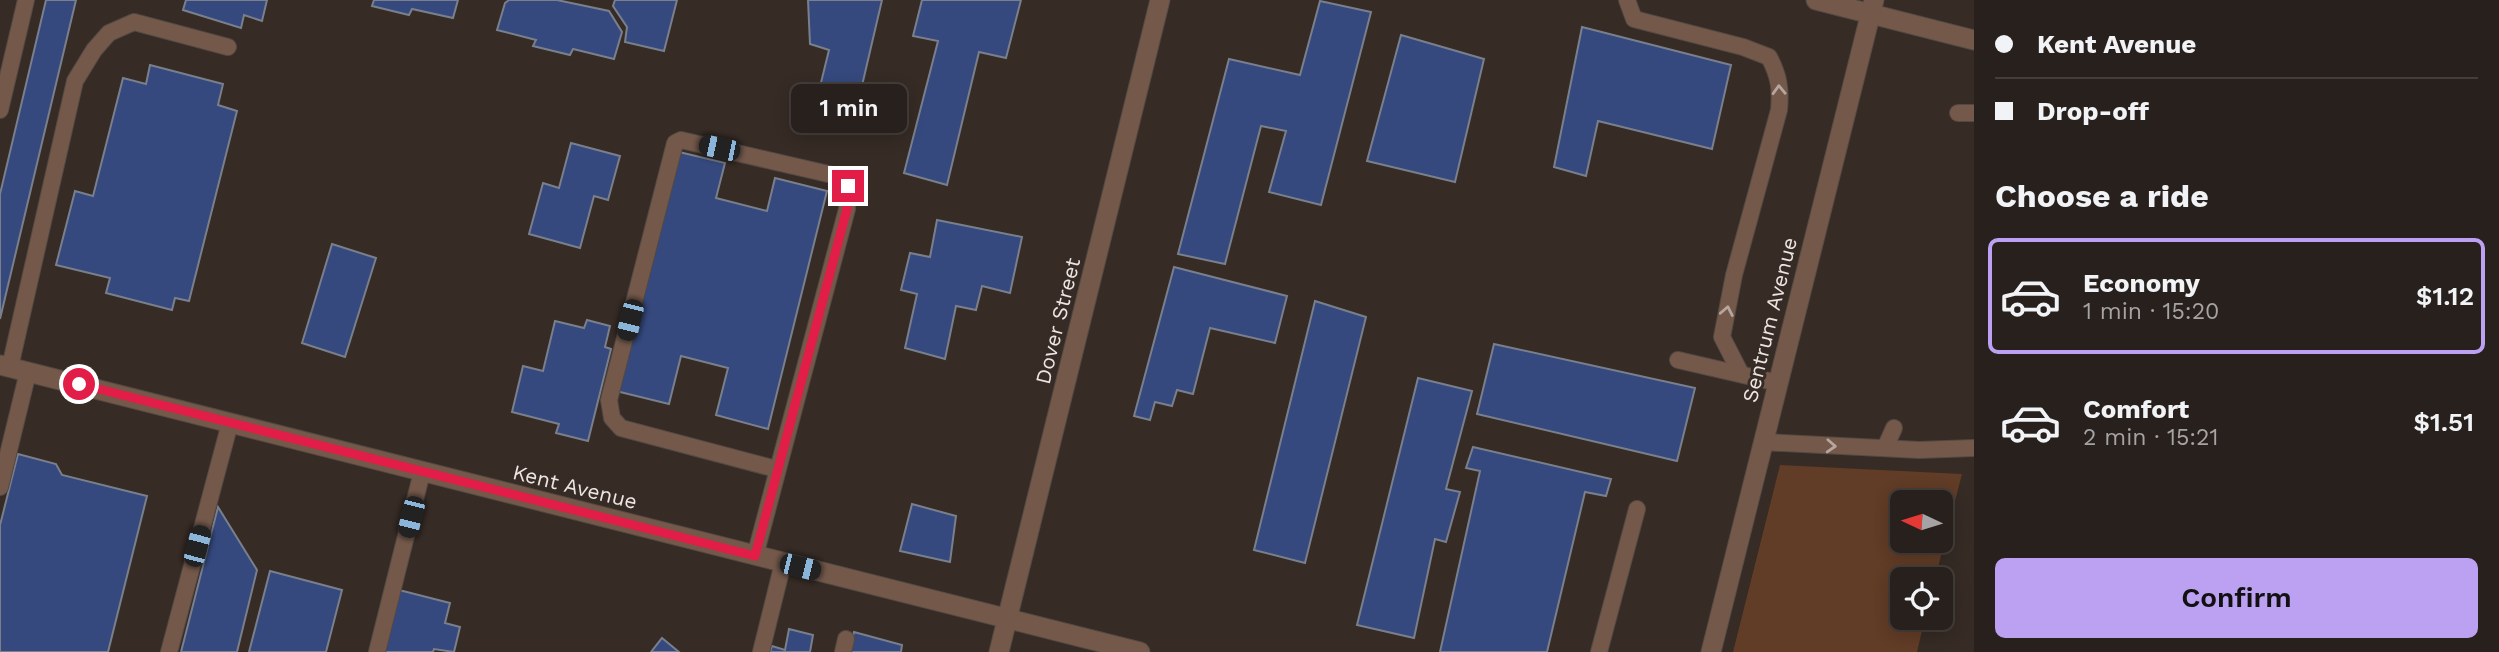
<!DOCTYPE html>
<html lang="en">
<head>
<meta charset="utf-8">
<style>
  body { margin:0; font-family:"Work Sans",sans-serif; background:#302825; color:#f1f3f6; height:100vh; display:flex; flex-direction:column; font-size:26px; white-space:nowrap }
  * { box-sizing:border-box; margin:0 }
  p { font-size:23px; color:#a5a3a3 }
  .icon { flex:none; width:38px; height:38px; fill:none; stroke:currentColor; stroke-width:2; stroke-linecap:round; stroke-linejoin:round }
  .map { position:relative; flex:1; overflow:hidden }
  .details { display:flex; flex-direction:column; background:#28201c; width:525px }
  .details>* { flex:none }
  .guide { display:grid; align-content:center; height:154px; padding:0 21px; background:#28201c }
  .needle { width:46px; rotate:274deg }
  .controls { position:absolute; left:1890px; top:490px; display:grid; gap:14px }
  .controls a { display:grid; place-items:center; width:63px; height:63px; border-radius:10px; background:#28201c; box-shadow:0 4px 18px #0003,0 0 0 2px #443e3b; font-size:35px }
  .end { position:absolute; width:32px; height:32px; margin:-16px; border:9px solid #e11d48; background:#fff; box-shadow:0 0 0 4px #fff }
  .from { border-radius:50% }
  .bubble { position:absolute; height:49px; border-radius:10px; background:#28201c; box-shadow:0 4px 18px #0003,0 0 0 2px #443e3b; font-size:23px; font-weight:600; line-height:49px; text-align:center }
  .car { position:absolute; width:21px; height:42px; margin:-21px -10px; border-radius:9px; box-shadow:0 0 5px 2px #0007; background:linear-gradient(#222 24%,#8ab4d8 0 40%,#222 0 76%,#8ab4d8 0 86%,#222 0) }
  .guide b { display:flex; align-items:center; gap:24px; height:66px; font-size:26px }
  .guide b+b { border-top:2px solid #443e3b }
  .guide i { width:18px; height:18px; background:#f1f3f6 }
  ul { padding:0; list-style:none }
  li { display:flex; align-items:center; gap:21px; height:116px; margin:0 14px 10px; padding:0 7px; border:4px solid transparent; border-radius:10px }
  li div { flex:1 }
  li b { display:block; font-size:26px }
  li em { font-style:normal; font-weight:600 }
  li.on { border-color:#bca0f2 }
  li>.icon { width:63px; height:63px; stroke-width:1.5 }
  h2 { padding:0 21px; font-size:32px; line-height:84px }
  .primary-button { display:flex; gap:14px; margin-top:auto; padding:14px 21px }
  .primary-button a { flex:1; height:80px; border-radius:10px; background:#bca0f2; color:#111; font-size:28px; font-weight:600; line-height:80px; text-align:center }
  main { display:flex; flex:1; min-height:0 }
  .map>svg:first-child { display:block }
  .green { fill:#613c26; fill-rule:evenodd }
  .building { fill:#35497e; stroke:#797f8b; stroke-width:2 }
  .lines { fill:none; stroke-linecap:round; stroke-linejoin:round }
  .service-casing { stroke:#534943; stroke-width:18 }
  .minor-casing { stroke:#534943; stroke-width:21 }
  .tertiary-casing { stroke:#534943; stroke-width:21 }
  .service { stroke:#74594b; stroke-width:16 }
  .minor { stroke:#74594b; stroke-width:19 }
  .tertiary { stroke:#74594b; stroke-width:19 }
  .oneway { stroke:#b7a69e }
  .route { stroke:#e11d48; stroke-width:9 }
  .labels { text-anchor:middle; stroke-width:6; stroke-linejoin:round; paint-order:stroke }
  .street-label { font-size:21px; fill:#ede5e1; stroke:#362b25 }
</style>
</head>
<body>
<main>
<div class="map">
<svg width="1974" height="652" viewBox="0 0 1974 652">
  <rect width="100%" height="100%" fill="#362b25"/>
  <!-- green -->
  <path class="green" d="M 1780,465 L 1962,474 L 1935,579 L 1902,579 L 1902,618 L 1925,618 L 1917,652 L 1733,652 ZM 1902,502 L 1941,502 L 1941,541 L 1902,541 Z"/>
  <!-- building -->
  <g class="building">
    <path d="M 46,0 L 76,0 L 0,319 L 0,194 Z"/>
    <path d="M 186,0 L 267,0 L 262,21 L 244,15 L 241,28 L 183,10 Z"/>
    <path d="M 374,0 L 458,0 L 453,18 L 412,9 L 409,15 L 372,6 Z"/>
    <path d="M 509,0 L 557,0 L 609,11 L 622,32 L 614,59 L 573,49 L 570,55 L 533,46 L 536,40 L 497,30 L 505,3 Z"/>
    <path d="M 615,0 L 677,0 L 664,51 L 625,42 L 627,27 L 613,6 Z"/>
    <path d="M 808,0 L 882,0 L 857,107 L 817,99 L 829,50 L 810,44 Z"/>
    <path d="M 922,0 L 1021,0 L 1006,58 L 979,52 L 947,185 L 904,173 L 938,41 L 913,36 Z"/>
    <path d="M 1320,1 L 1371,12 L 1321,205 L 1269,192 L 1286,131 L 1261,126 L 1225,264 L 1178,254 L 1229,59 L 1300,75 Z"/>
    <path d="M 1582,27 L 1731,65 L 1712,149 L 1598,121 L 1586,176 L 1554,167 Z"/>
    <path d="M 1401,35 L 1484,59 L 1455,182 L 1367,161 Z"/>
    <path d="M 150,65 L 223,84 L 218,105 L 237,111 L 189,301 L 175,298 L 172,310 L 106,293 L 110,278 L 56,265 L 75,191 L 93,196 L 123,78 L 146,84 Z"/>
    <path d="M 571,143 L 620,156 L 608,200 L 594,196 L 580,248 L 529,234 L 543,183 L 559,188 Z"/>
    <path d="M 675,151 L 725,163 L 716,198 L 767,211 L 775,178 L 827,191 L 768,429 L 716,415 L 728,368 L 681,356 L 669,404 L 616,391 Z"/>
    <path d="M 937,220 L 1022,237 L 1010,293 L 982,286 L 976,310 L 956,306 L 945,359 L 905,348 L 917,294 L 901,290 L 910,253 L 930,257 Z"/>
    <path d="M 332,244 L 376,258 L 345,357 L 302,343 Z"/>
    <path d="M 1174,267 L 1287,296 L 1275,343 L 1210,328 L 1193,394 L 1177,390 L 1172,406 L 1155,402 L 1150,420 L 1134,416 Z"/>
    <path d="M 1315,301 L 1366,317 L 1305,563 L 1254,550 Z"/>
    <path d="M 587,320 L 610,326 L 605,347 L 611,349 L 588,441 L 556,433 L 559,424 L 512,412 L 523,366 L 543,371 L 555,321 L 584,328 Z"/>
    <path d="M 1494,344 L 1695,388 L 1677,461 L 1477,414 Z"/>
    <path d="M 1418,378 L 1472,391 L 1446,489 L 1460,492 L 1446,542 L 1435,539 L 1414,638 L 1357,625 Z"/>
    <path d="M 1473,447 L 1611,479 L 1606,496 L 1585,492 L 1547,652 L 1440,652 L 1480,471 L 1466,468 Z"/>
    <path d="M 18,454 L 56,464 L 62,475 L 147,496 L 108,652 L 0,652 L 0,525 Z"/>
    <path d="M 912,504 L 956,516 L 950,562 L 900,551 Z"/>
    <path d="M 218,507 L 257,570 L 237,652 L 181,652 Z"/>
    <path d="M 270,571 L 342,590 L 326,652 L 249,652 Z"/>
    <path d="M 399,590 L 450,603 L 445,623 L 460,627 L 454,652 L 434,649 L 433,652 L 384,652 Z"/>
    <path d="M 789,629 L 813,635 L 810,652 L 770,652 L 772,646 L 785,650 Z"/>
    <path d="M 854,632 L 902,645 L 901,652 L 849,652 Z"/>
    <path d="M 662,638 L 679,652 L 651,652 Z"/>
  </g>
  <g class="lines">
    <defs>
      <g id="service">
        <path d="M 1627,0 L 1634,19 L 1743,47 L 1769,57 C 1779,76 1781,89 1779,110 L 1734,275 L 1722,337 L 1741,374"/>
        <path d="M 0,110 L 26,0"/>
        <path d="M 1958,113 L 1974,113"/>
        <path d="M 1678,360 L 1778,383"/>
        <path d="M 10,367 L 75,81 L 94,50 L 109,33 L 134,22 L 228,47"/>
        <path d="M 1763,442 L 1919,450 L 1974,448"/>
        <path d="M 1885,448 L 1894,428"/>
        <path d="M 0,487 L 28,372"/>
        <path d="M 755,556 L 847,209 L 848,186 L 837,176 L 681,140 L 675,143 L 609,400 L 612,418 L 621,428 L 776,469"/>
        <path d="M 169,652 L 230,423"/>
        <path d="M 377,652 L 422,472"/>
        <path d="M 761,652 L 783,563"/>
        <path d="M 843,652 L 846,639"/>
        <path d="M 1599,652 L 1637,509"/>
      </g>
      <g id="minor">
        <path d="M 1816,0 L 1974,40"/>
        <path d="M 0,365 L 1140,652"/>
        <path d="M 1711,652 L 1874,0"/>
      </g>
      <path id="tertiary" d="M 999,652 L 1160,0"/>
    </defs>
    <!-- service casing -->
    <use href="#service" class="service-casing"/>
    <!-- minor casing -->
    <use href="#minor" class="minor-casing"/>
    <!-- tertiary casing -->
    <use href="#tertiary" class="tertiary-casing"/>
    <!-- service -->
    <use href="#service" class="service"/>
    <!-- minor -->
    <use href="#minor" class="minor"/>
    <!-- tertiary -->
    <use href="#tertiary" class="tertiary"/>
  </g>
  <!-- one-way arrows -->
  <defs><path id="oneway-chevron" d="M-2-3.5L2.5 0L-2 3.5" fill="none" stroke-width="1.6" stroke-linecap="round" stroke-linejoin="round" transform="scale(1.75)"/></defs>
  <g class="oneway">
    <use href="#oneway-chevron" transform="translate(1779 90) rotate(-92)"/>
    <use href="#oneway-chevron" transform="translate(1727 311) rotate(-79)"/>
    <use href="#oneway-chevron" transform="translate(1831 446) rotate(3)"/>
  </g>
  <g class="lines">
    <!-- route -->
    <path class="route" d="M 79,384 L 755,556 L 847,209 L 848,186"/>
  </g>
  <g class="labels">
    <!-- street labels -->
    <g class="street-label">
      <text transform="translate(1770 320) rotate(-76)" y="7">Sentrum Avenue</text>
      <text transform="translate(1058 321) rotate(-76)" y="7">Dover Street</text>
      <text transform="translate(575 487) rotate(14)" y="7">Kent Avenue</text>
    </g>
  </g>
</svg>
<div class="controls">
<a><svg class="needle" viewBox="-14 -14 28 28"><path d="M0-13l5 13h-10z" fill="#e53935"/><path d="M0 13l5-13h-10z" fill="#a5a3a3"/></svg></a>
<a><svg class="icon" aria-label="locate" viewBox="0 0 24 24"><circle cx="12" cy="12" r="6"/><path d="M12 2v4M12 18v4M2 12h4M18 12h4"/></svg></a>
</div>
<i class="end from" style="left:79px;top:384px"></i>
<i class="end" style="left:848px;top:186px"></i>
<div class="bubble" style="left:791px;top:84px;width:116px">1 min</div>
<i class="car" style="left:719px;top:148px;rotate:282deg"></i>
<i class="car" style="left:630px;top:320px;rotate:194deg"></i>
<i class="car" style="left:411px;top:517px;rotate:194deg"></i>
<i class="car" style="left:197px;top:546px;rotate:15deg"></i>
<i class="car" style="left:800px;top:567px;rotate:104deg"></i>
</div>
<section class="details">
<div class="guide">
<b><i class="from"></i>Kent Avenue</b>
<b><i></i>Drop-off</b>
</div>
<h2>Choose a ride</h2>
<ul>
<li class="on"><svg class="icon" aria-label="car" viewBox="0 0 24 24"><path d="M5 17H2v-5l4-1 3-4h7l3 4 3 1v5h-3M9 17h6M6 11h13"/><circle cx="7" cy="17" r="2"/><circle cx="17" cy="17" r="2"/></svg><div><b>Economy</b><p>1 min · 15:20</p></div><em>$1.12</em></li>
<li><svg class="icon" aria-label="car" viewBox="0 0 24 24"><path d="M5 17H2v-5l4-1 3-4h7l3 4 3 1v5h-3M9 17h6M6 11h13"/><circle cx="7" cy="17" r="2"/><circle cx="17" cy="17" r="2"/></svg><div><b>Comfort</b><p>2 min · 15:21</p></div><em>$1.51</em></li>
</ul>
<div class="primary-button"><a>Confirm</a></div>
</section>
</main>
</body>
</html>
